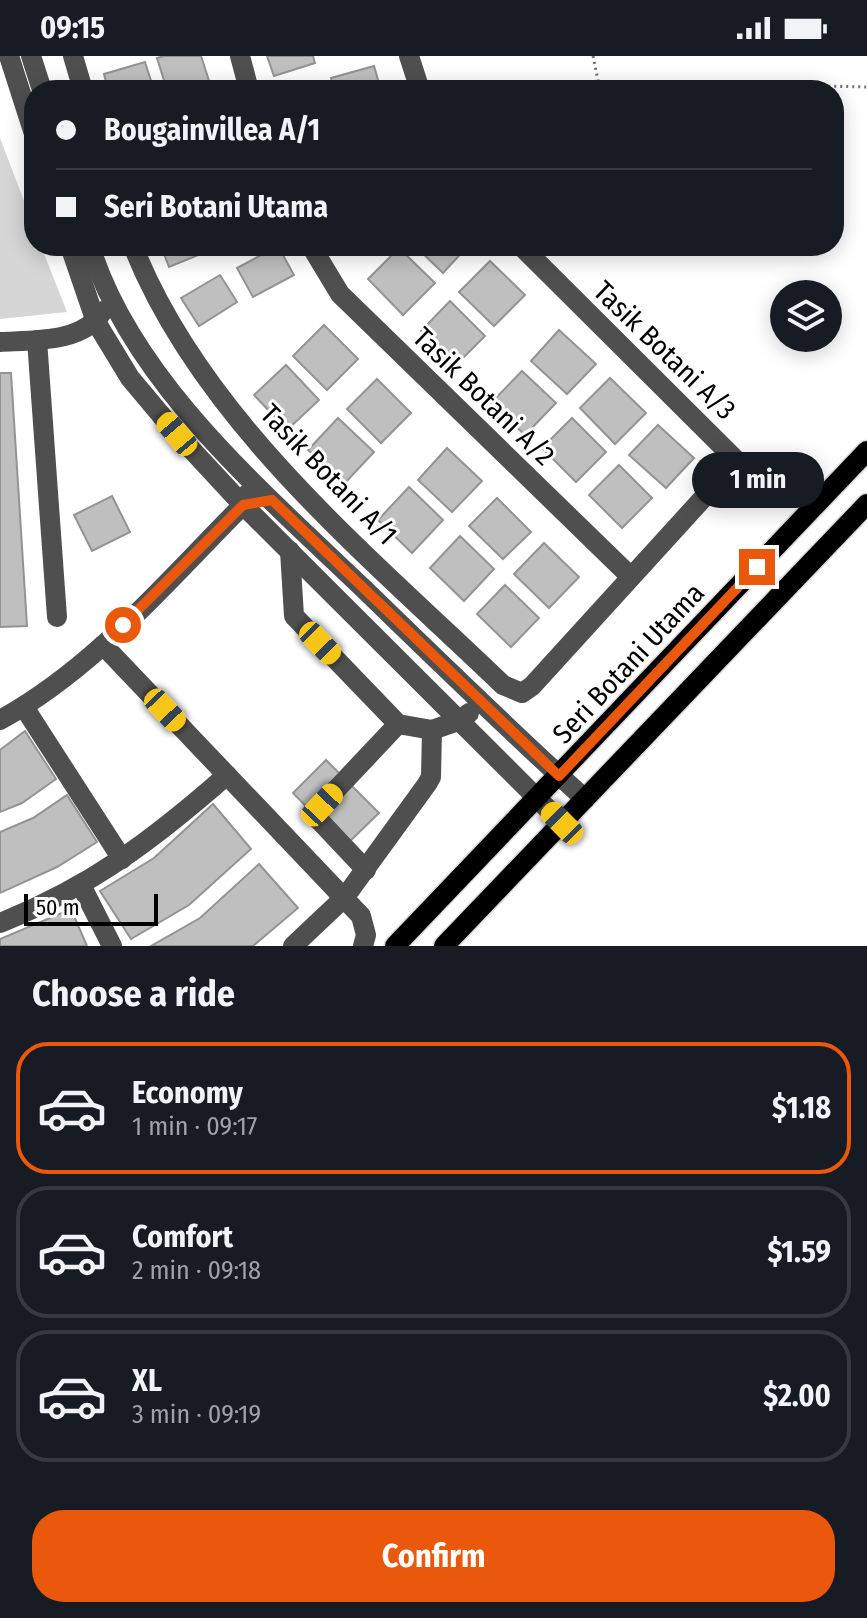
<!DOCTYPE html>
<html lang="en">
<head>
<meta charset="utf-8">
<style>
  body { margin:0; font-family:"Fira Sans Condensed",sans-serif; background:#20242c; color:#f1f3f6; height:100vh; display:flex; flex-direction:column; font-size:30px; white-space:nowrap }
  * { box-sizing:border-box; margin:0 }
  p { font-size:26px; color:#9ea1a6 }
  .icon { flex:none; width:44px; height:44px; fill:none; stroke:currentColor; stroke-width:2; stroke-linecap:round; stroke-linejoin:round }
  .map { position:relative; height:890px; overflow:hidden }
  .details { display:flex; flex-direction:column; background:#171b24; flex:1 }
  .details>* { flex:none }
  .top-card { position:absolute; left:24px; top:24px; width:820px; height:176px; border-radius:32px; box-shadow:0 4px 20px #0003; display:grid; align-content:center; height:176px; padding:0 32px; background:#171b24 }
  .buttons { position:absolute; left:770px; top:224px; display:grid; gap:16px }
  .buttons a { display:grid; place-items:center; width:72px; height:72px; border-radius:50%; background:#171b24; box-shadow:0 4px 20px #0003; font-size:40px }
  .scale { position:absolute; left:24px; bottom:20px; width:134px; box-sizing:border-box; padding-left:8px; border:4px solid #000; border-top:0; font-size:22px; line-height:28px; white-space:nowrap; color:#000; -webkit-text-stroke:6px #fff; paint-order:stroke }
  .end { position:absolute; width:36px; height:36px; margin:-18px; border:10px solid #ea580c; background:#fff; box-shadow:0 0 0 4px #fff }
  .from { border-radius:50% }
  .bubble { position:absolute; height:56px; border-radius:28px; background:#171b24; box-shadow:0 4px 20px #0003; font-size:26px; font-weight:700; line-height:56px; text-align:center }
  .car { position:absolute; width:24px; height:48px; margin:-24px -12px; border-radius:10px; box-shadow:0 0 6px 2px #0007; background:linear-gradient(#f5c518 24%,#345 0 40%,#f5c518 0 76%,#345 0 86%,#f5c518 0) }
  .top-card b { display:flex; align-items:center; gap:28px; height:76px; font-size:30px }
  .top-card b+b { border-top:2px solid #363941 }
  .top-card i { width:20px; height:20px; background:#f1f3f6 }
  ul { padding:0; list-style:none }
  li { display:flex; align-items:center; gap:24px; height:132px; margin:0 16px 12px; padding:0 16px; border:4px solid #363941; border-radius:32px }
  li div { flex:1 }
  li b { display:block; font-size:30px }
  li em { font-style:normal; font-weight:700 }
  li.active { border-color:#ea580c }
  li>.icon { width:72px; height:72px; stroke-width:1.5 }
  h2 { padding:0 32px; font-size:36px; line-height:96px }
  .action { display:flex; gap:16px; margin-top:auto; padding:16px 32px }
  .action a { flex:1; height:92px; border-radius:32px; background:#ea580c; color:#fff; font-size:32px; font-weight:700; line-height:92px; text-align:center }
  .status { display:flex; justify-content:space-between; align-items:center; height:56px; padding:0 40px; background:#171b24; direction:ltr }
  .status svg { height:22px; fill:currentColor }
  .map>svg:first-child { display:block }
  .green { fill:#d6d6d6 }
  .building { fill:#bfbfbf; stroke:#939393; stroke-width:2 }
  .lines { fill:none; stroke-linecap:round; stroke-linejoin:round }
  .major-casing { stroke:#dbdbdb; stroke-width:23 }
  .path { stroke:#717171; stroke-width:3; stroke-dasharray:2 4; stroke-linecap:butt }
  .minor { stroke:#4f4f4f; stroke-width:20 }
  .major { stroke:#000; stroke-width:20 }
  .route { stroke:#ea580c; stroke-width:10 }
  .labels { text-anchor:middle; stroke-width:6; stroke-linejoin:round; paint-order:stroke }
  .street-label { font-size:28px; fill:#000; stroke:#fff }
</style>
</head>
<body>
<div class="status"><b>09:15</b><svg viewBox="0 0 49 12"><path d="M0 12V9h3v3zM5 12V6h3v6zM10 12V3h3v9zM15 12V0h3v12zM26 1h20v11H26zM47 4h2v5h-2z"/></svg></div>
<div class="map">
<svg width="867" height="890" viewBox="0 0 867 890">
  <rect width="100%" height="100%" fill="#fff"/>
  <!-- green -->
  <path class="green" d="M 0,82 L 34,171 L 34,190 L 41,190 L 67,256 L 0,263 Z"/>
  <!-- building -->
  <g class="building">
    <path d="M 164,0 L 201,0 L 212,34 L 167,34 L 157,2 Z"/>
    <path d="M 267,0 L 313,0 L 315,7 L 274,20 Z"/>
    <path d="M 145,6 L 154,34 L 108,34 L 104,18 Z"/>
    <path d="M 374,10 L 381,34 L 334,34 L 331,22 Z"/>
    <path d="M 318,26 L 320,34 L 294,34 Z"/>
    <path d="M 161,190 L 206,190 L 208,195 L 169,211 Z"/>
    <path d="M 278,190 L 294,219 L 253,241 L 237,212 Z"/>
    <path d="M 415,190 L 468,190 L 443,217 Z"/>
    <path d="M 399,192 L 435,227 L 403,259 L 368,223 Z"/>
    <path d="M 490,205 L 525,239 L 494,270 L 459,236 Z"/>
    <path d="M 220,219 L 237,246 L 199,270 L 181,242 Z"/>
    <path d="M 450,245 L 485,280 L 455,310 L 421,275 Z"/>
    <path d="M 324,269 L 358,303 L 327,334 L 293,300 Z"/>
    <path d="M 559,274 L 596,308 L 567,338 L 531,305 Z"/>
    <path d="M 286,309 L 319,344 L 287,374 L 254,339 Z"/>
    <path d="M 522,315 L 556,347 L 525,379 L 491,347 Z"/>
    <path d="M 0,317 L 11,317 L 27,570 L 0,571 Z"/>
    <path d="M 610,322 L 646,357 L 615,388 L 580,352 Z"/>
    <path d="M 377,323 L 411,357 L 381,387 L 347,353 Z"/>
    <path d="M 338,362 L 374,396 L 344,428 L 308,394 Z"/>
    <path d="M 572,362 L 606,396 L 576,426 L 542,392 Z"/>
    <path d="M 658,369 L 694,402 L 666,432 L 629,399 Z"/>
    <path d="M 447,392 L 482,425 L 452,456 L 418,424 Z"/>
    <path d="M 619,409 L 652,442 L 622,472 L 589,439 Z"/>
    <path d="M 409,431 L 443,464 L 412,497 L 378,464 Z"/>
    <path d="M 112,440 L 130,476 L 92,495 L 74,459 Z"/>
    <path d="M 497,442 L 531,476 L 503,503 L 469,470 Z"/>
    <path d="M 460,480 L 494,513 L 464,545 L 430,512 Z"/>
    <path d="M 544,487 L 579,521 L 549,552 L 514,518 Z"/>
    <path d="M 505,529 L 539,562 L 511,591 L 477,558 Z"/>
    <path d="M 25,675 L 56,723 L 22,747 L 0,756 L 0,694 Z"/>
    <path d="M 326,704 L 379,757 L 345,790 L 293,737 Z"/>
    <path d="M 67,739 L 97,786 L 57,811 L 0,837 L 0,776 L 33,762 Z"/>
    <path d="M 213,748 L 251,793 L 189,849 L 131,883 L 100,835 L 154,802 Z"/>
    <path d="M 259,808 L 298,852 L 253,890 L 151,890 L 200,862 Z"/>
    <path d="M 71,853 L 87,890 L 0,890 L 0,883 Z"/>
  </g>
  <g class="lines">
    <defs>
      <g id="major">
        <path d="M 395,890 L 867,395"/>
        <path d="M 444,890 L 867,448"/>
      </g>
    </defs>
    <!-- major casing -->
    <use href="#major" class="major-casing"/>
    <!-- path -->
    <g class="path">
      <path d="M 593,0 L 600,34"/>
      <path d="M 811,34 L 821,30 L 867,31"/>
    </g>
    <!-- minor -->
    <g class="minor">
      <path d="M 9,0 L 34,78"/>
      <path d="M 31,0 L 42,34"/>
      <path d="M 73,0 L 83,34"/>
      <path d="M 240,0 L 249,34"/>
      <path d="M 409,0 L 420,34"/>
      <path d="M 70,190 L 96,266 L 130,322 L 177,378 L 243,449 L 562,767"/>
      <path d="M 90,190 C 132,326 264,437 364,533 C 437,604 510,675 585,743"/>
      <path d="M 133,190 C 202,365 370,501 503,629 L 522,637 L 532,630 L 737,405 L 521,190"/>
      <path d="M 311,190 L 340,238 L 630,520"/>
      <path d="M 37,284 L 57,561"/>
      <path d="M 0,286 C 34,284 83,287 103,255"/>
      <path d="M 290,495 L 294,560 L 398,668 L 432,674 L 461,664 L 469,657"/>
      <path d="M 103,589 L 361,860 L 366,879 L 363,890"/>
      <path d="M 24,651 L 122,803"/>
      <path d="M 0,664 C 95,612 167,525 243,449 L 246,439"/>
      <path d="M 366,814 L 316,761 L 316,755 L 398,668"/>
      <path d="M 81,829 L 112,890"/>
      <path d="M 0,867 C 92,830 153,784 227,719"/>
      <path d="M 293,890 L 345,841 L 427,728 L 431,721 L 432,674"/>
    </g>
    <!-- major -->
    <use href="#major" class="major"/>
  </g>
  <g class="lines">
    <!-- route -->
    <path class="route" d="M 123,569 L 243,449 L 272,444 L 559,720 L 757,511"/>
  </g>
  <g class="labels">
    <!-- street labels -->
    <g class="street-label">
      <text transform="translate(665 294) rotate(44)" y="10">Tasik Botani A/3</text>
      <text transform="translate(484 340) rotate(44)" y="10">Tasik Botani A/2</text>
      <text transform="translate(329 418) rotate(46)" y="10">Tasik Botani A/1</text>
      <text transform="translate(628 607) rotate(-47)" y="10">Seri Botani Utama</text>
    </g>
  </g>
</svg>
<div class="buttons">
<a><svg class="icon" aria-label="layers" viewBox="0 0 24 24"><path d="M12 4l9 5-9 5-9-5zM3 14l9 5 9-5"/></svg></a>
</div>
<div class="scale">50 m</div>
<i class="end from" style="left:123px;top:569px"></i>
<i class="end" style="left:757px;top:511px"></i>
<div class="bubble" style="left:692px;top:396px;width:132px">1 min</div>
<i class="car" style="left:177px;top:378px;rotate:320deg"></i>
<i class="car" style="left:320px;top:587px;rotate:136deg"></i>
<i class="car" style="left:165px;top:654px;rotate:137deg"></i>
<i class="car" style="left:322px;top:749px;rotate:43deg"></i>
<i class="car" style="left:562px;top:767px;rotate:315deg"></i>
<div class="top-card">
<b><i class="from"></i>Bougainvillea A/1</b>
<b><i></i>Seri Botani Utama</b>
</div>
</div>
<section class="details">
<h2>Choose a ride</h2>
<ul>
<li class="active"><svg class="icon" aria-label="car" viewBox="0 0 24 24"><path d="M5 17H2v-5l4-1 3-4h7l3 4 3 1v5h-3M9 17h6M6 11h13"/><circle cx="7" cy="17" r="2"/><circle cx="17" cy="17" r="2"/></svg><div><b>Economy</b><p>1 min · 09:17</p></div><em>$1.18</em></li>
<li><svg class="icon" aria-label="car" viewBox="0 0 24 24"><path d="M5 17H2v-5l4-1 3-4h7l3 4 3 1v5h-3M9 17h6M6 11h13"/><circle cx="7" cy="17" r="2"/><circle cx="17" cy="17" r="2"/></svg><div><b>Comfort</b><p>2 min · 09:18</p></div><em>$1.59</em></li>
<li><svg class="icon" aria-label="car" viewBox="0 0 24 24"><path d="M5 17H2v-5l4-1 3-4h7l3 4 3 1v5h-3M9 17h6M6 11h13"/><circle cx="7" cy="17" r="2"/><circle cx="17" cy="17" r="2"/></svg><div><b>XL</b><p>3 min · 09:19</p></div><em>$2.00</em></li>
</ul>
<div class="action"><a>Confirm</a></div>
</section>
</body>
</html>
